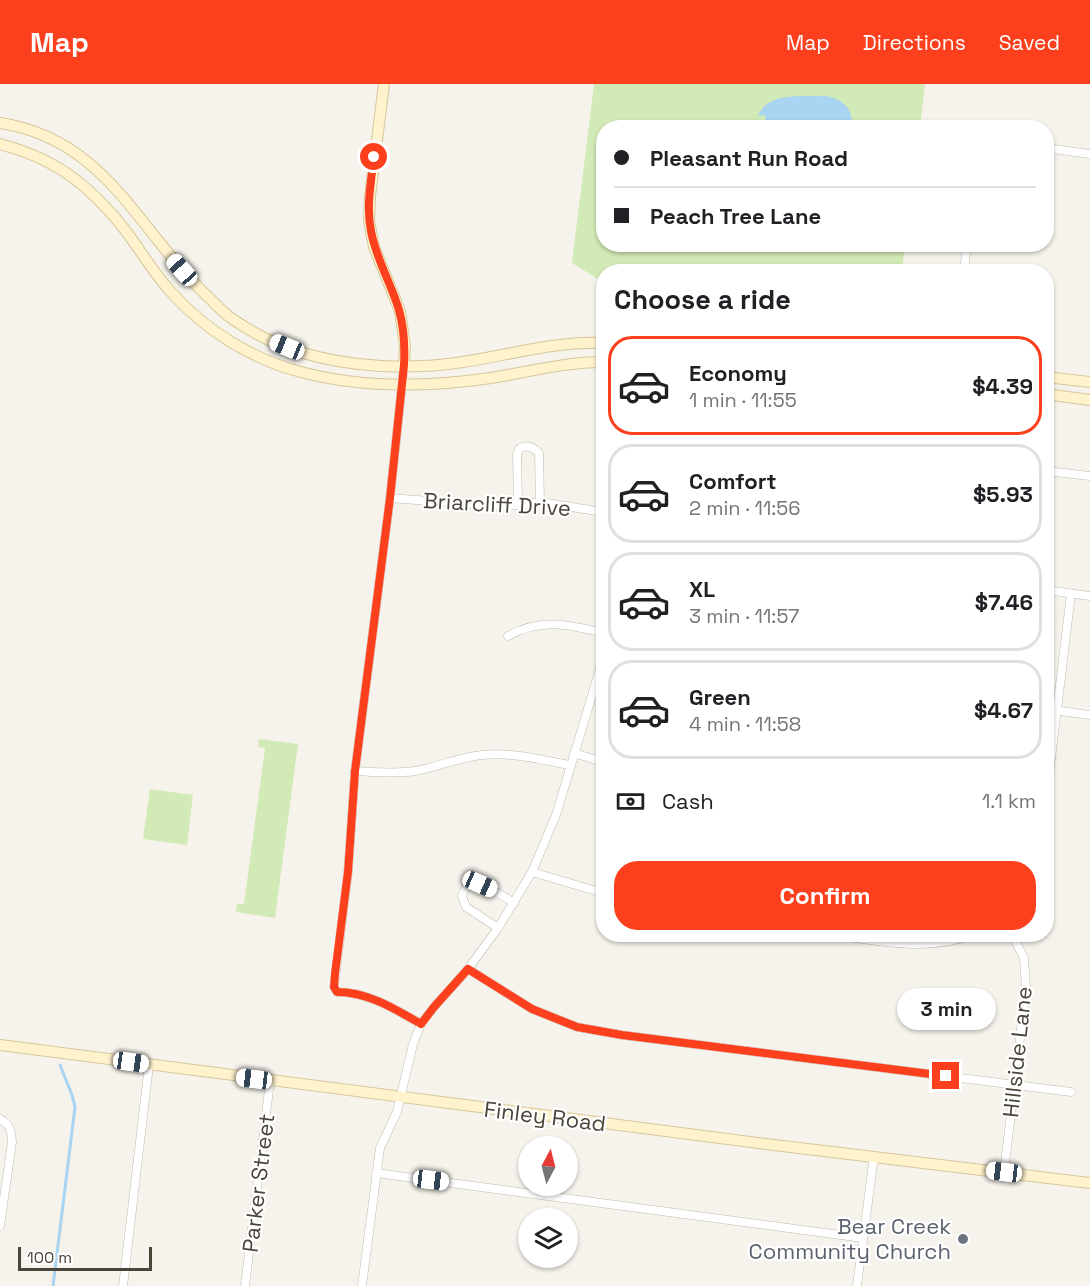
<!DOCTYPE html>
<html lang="en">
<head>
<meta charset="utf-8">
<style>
  body { margin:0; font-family:"Space Grotesk",sans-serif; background:#f6f6f6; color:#202124; height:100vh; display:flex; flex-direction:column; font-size:22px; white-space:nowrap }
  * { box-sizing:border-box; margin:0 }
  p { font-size:20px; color:#757577 }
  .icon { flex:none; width:33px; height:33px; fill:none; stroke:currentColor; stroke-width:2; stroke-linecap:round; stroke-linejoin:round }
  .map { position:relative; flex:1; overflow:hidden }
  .drawer { position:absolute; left:596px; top:180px; width:458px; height:678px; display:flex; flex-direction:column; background:#fff; border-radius:24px; box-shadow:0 2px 4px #0004 }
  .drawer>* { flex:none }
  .top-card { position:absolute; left:596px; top:36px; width:458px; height:132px; border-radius:24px; box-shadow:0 2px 4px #0004; display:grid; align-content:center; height:132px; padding:0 18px; background:#fff }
  .needle { width:39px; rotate:7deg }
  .buttons { position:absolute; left:518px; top:1052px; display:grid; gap:12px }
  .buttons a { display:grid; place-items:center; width:60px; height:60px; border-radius:50%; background:#fff; box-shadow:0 2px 4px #0004; font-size:30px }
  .scale { position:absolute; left:18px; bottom:15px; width:134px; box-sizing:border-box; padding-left:6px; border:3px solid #4b4439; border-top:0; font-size:16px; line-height:21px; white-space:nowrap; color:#4b4439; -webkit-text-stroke:4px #fff; paint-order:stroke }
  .end { position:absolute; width:27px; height:27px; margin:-14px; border:8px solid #fc3f1d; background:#fff; box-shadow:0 0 0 3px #fff }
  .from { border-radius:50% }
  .bubble { position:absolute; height:42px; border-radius:21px; background:#fff; box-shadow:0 2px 4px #0004; font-size:20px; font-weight:600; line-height:42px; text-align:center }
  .car { position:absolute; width:18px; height:36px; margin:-18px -9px; border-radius:8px; box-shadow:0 0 4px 2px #0007; background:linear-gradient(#fff 24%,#345 0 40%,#fff 0 76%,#345 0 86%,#fff 0) }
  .top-card b { display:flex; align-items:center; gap:21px; height:57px; font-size:22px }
  .top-card b+b { border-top:2px solid #e0e0e0 }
  .top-card i { width:15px; height:15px; background:#202124 }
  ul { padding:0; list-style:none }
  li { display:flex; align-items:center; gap:18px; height:99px; margin:0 12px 9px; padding:0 6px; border:3px solid #e0e0e0; border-radius:24px }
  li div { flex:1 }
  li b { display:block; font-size:22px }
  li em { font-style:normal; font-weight:600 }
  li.on { border-color:#fc3f1d }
  li>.icon { width:54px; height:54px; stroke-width:1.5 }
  h2 { padding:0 18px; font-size:27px; line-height:72px }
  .pay { display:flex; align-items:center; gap:15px; height:66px; padding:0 18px; font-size:22px }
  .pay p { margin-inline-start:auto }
  .action { display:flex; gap:12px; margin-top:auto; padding:12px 18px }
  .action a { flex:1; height:69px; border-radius:24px; background:#fc3f1d; color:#fff; font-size:24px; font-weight:600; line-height:69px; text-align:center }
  header { display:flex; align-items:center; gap:36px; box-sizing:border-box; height:84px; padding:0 30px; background:#fc3f1d; color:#fff }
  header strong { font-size:28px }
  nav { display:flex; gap:33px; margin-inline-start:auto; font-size:21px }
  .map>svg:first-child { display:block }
  .green { fill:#d2eab5 }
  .water { fill:#a9d4f2 }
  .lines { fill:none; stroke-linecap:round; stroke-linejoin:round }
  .stream { stroke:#a9d4f2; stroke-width:3 }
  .street-casing { stroke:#c2bbae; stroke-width:9 }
  .secondary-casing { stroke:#d6c79b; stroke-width:12 }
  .street { stroke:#fff; stroke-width:8 }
  .secondary { stroke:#fff3cd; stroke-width:10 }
  .route { stroke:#fc3f1d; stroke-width:8 }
  .worship-dot { fill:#6b7280; stroke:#fff; stroke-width:2 }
  .labels { text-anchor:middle; stroke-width:4.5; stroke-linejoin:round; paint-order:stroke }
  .street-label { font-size:22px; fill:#4b4439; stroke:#fff }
  .worship-label { font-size:22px; fill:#5b616d; stroke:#fff; text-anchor:end }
</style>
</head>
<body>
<header>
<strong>Map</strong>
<nav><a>Map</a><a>Directions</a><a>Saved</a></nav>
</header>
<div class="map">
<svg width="1090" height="1202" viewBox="0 0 1090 1202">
  <rect width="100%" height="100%" fill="#f6f3ec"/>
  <!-- green -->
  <g class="green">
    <path d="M 594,0 L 925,0 L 920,43 L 603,44 L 603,160 L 905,161 L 902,187 L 603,188 L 603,198 L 572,179 Z"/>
    <path d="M 259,655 L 298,660 L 275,834 L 236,828 L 237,820 L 244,820 L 265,664 L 258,663 Z"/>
    <path d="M 150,705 L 193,711 L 187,761 L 143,755 Z"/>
  </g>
  <!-- water -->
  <path class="water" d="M 826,12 C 842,15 855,25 851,43 L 762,43 L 766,41 L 765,31 L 758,32 C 768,7 803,13 826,12 Z"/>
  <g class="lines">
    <!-- stream -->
    <path class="stream" d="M 53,1202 L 75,1023 L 72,1011 L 60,981"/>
    <defs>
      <g id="street">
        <path d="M 1046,64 L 1090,70"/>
        <path d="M 964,188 L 967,160"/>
        <path d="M 404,281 L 390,414 L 355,687 L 348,788 L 334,903 L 337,908 C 368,908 395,925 421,940"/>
        <path d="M 1046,387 L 1090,392"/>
        <path d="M 390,414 L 482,421 L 509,422 L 540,418 L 603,428"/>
        <path d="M 518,420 L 517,371 L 519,365 C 526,360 533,363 539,369 L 540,418"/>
        <path d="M 1046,506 L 1090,512"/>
        <path d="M 508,552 C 542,534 567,540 603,549"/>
        <path d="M 1046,625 L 1090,631"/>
        <path d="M 574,669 L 603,678"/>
        <path d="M 355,687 C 375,688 396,690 415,687 C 438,683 459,673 483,671 C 512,668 542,676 570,681"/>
        <path d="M 1046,716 L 1071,510"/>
        <path d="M 532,788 L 603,809"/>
        <path d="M 498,844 L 466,823 L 462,812 L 467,801 C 486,800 498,809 514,819"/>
        <path d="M 828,850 C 874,856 928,869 973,850"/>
        <path d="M 468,885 L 532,925 L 577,943 L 622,951 L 1071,1008"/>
        <path d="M 0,1035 C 11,1041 11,1047 12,1058 L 0,1142"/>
        <path d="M 1004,1088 L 1026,904 L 1024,874 L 1012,850"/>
        <path d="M 376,1089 L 863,1154"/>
        <path d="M 123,1202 L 149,981"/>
        <path d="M 245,1202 L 270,997"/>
        <path d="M 362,1202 L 380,1064 L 397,1028 L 413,960 L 421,940 L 434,923 L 468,885 L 498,844 L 532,788 L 556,731 L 603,575"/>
        <path d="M 857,1202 L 874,1072"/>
      </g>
      <g id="secondary">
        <path d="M 384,0 L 370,112 L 369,137 L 374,163 L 400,227 L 405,262 L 404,281"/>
        <path d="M 0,39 C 105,55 137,144 204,209 C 213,217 221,227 231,234 C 251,248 277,261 300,268 C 351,284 411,286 463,278 C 509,271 556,257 603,259"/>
        <path d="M 0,60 C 46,72 78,92 110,128 C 133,152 148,183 171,208 C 205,246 251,275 301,288 C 361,304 429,303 491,294 C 529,288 564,278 603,278"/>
        <path d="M 1046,293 L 1090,298"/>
        <path d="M 1046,310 L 1090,316"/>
        <path d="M 0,961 L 774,1061 L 1090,1099"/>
      </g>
    </defs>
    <!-- street casing -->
    <use href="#street" class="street-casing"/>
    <!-- secondary casing -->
    <use href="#secondary" class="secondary-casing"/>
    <!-- street -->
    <use href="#street" class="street"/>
    <!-- secondary -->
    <use href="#secondary" class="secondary"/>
  </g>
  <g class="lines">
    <!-- route -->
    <path class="route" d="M 374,73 C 371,98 366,123 371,147 C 376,175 391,199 399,226 C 404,244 405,263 404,281 L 390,414 L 355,687 L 348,788 L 335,890 L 334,903 L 337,908 C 368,908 395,925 421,940 L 434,923 L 468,885 L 532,925 L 577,943 L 622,951 L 946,992"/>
  </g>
  <!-- markers -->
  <circle class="worship-dot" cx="963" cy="1155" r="6"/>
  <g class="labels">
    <!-- street labels -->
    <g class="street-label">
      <text transform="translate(497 420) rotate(3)" y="8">Briarcliff Drive</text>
      <text transform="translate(1017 968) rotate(-84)" y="8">Hillside Lane</text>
      <text transform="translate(545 1032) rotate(7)" y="8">Finley Road</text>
      <text transform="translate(258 1099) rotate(-83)" y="8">Parker Street</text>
    </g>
    <!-- worship labels -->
    <g class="worship-label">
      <text x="951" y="1150">Bear Creek<tspan x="951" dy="25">Community Church</tspan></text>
    </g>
  </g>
</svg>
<div class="buttons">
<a><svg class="needle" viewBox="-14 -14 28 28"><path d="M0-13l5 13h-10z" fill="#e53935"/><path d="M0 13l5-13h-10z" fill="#757577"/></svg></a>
<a><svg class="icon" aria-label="layers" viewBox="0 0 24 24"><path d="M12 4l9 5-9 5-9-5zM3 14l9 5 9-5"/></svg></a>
</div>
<div class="scale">100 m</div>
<i class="end from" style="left:374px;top:73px"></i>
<i class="end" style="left:946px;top:992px"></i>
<div class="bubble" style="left:897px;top:904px;width:99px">3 min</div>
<i class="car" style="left:182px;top:186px;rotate:318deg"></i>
<i class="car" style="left:287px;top:263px;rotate:292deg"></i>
<i class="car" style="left:480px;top:800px;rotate:114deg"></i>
<i class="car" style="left:131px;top:978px;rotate:98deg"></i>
<i class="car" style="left:254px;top:995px;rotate:277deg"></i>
<i class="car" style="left:1004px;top:1088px;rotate:277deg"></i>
<i class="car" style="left:431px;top:1096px;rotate:97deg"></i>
<div class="top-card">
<b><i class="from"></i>Pleasant Run Road</b>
<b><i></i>Peach Tree Lane</b>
</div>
<section class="drawer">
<h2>Choose a ride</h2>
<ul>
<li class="on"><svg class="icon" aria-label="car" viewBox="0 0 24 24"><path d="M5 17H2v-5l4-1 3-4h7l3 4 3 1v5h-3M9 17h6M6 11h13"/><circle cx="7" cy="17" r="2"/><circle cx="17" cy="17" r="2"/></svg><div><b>Economy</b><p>1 min · 11:55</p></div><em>$4.39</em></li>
<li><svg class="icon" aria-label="car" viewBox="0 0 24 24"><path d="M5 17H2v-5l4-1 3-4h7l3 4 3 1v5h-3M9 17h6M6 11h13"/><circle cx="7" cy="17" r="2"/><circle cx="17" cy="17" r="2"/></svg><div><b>Comfort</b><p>2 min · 11:56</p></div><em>$5.93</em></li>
<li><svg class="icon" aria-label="car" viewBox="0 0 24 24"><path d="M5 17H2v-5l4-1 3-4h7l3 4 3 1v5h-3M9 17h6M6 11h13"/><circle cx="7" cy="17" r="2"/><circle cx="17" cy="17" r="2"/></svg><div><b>XL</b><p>3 min · 11:57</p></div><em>$7.46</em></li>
<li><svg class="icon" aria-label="car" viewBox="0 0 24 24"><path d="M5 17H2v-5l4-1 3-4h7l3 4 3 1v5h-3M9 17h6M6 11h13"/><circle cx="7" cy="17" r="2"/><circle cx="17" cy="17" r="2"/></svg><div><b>Green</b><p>4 min · 11:58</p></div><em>$4.67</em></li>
</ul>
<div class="pay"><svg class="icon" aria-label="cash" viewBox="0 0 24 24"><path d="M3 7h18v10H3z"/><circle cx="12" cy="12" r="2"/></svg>Cash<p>1.1 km</p></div>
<div class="action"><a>Confirm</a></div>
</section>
</div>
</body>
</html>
